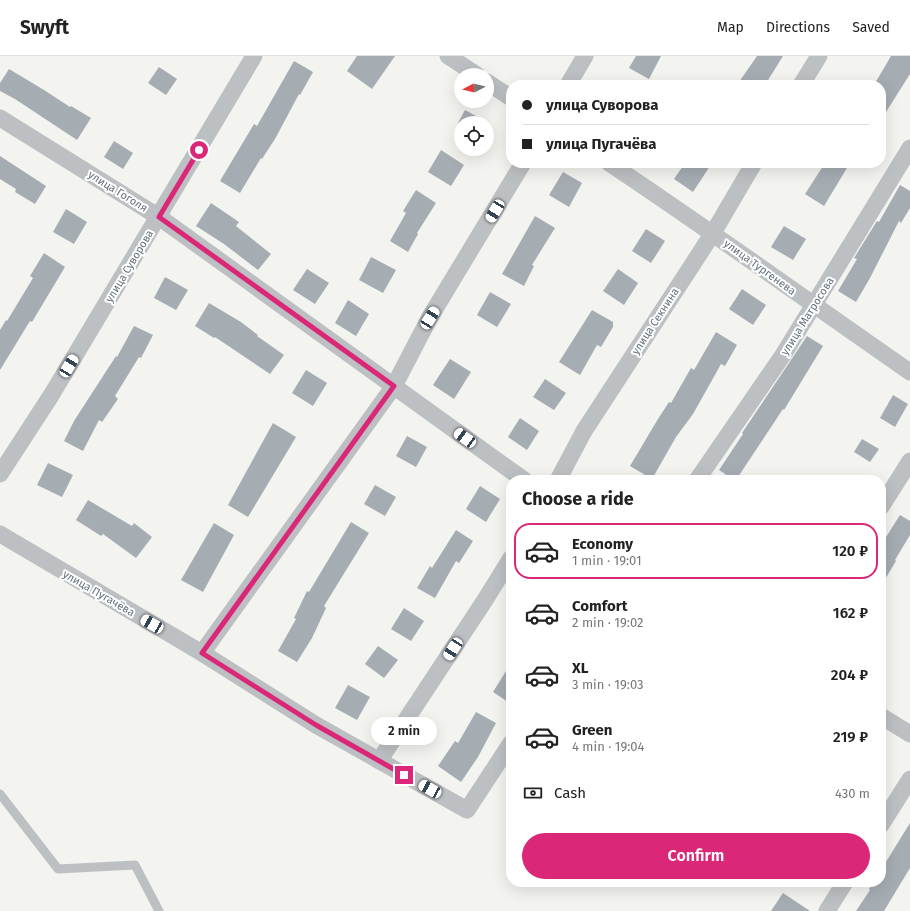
<!DOCTYPE html>
<html lang="en">
<head>
<meta charset="utf-8">
<style>
  body { margin:0; font-family:"Fira Sans",sans-serif; background:#f2f2f2; color:#222; height:100vh; display:flex; flex-direction:column; font-size:15px; white-space:nowrap }
  * { box-sizing:border-box; margin:0 }
  p { font-size:13px; color:#767676 }
  .icon { flex:none; width:22px; height:22px; fill:none; stroke:currentColor; stroke-width:2; stroke-linecap:round; stroke-linejoin:round }
  .map { position:relative; flex:1; overflow:hidden }
  .panel { position:absolute; left:506px; top:419px; width:380px; height:412px; display:flex; flex-direction:column; background:#fff; border-radius:16px; box-shadow:0 4px 16px #0002 }
  .panel>* { flex:none }
  .guide { position:absolute; left:506px; top:24px; width:380px; height:88px; border-radius:16px; box-shadow:0 4px 16px #0002; display:grid; align-content:center; height:88px; padding:0 16px; background:#fff }
  .needle { width:26px; rotate:263deg }
  .controls { position:absolute; left:454px; top:12px; display:grid; gap:8px }
  .controls a { display:grid; place-items:center; width:40px; height:40px; border-radius:50%; background:#fff; box-shadow:0 4px 16px #0002; font-size:20px }
  .end { position:absolute; width:18px; height:18px; margin:-9px; border:5px solid #db2777; background:#fff; box-shadow:0 0 0 2px #fff }
  .from { border-radius:50% }
  .bubble { position:absolute; height:28px; border-radius:14px; background:#fff; box-shadow:0 4px 16px #0002; font-size:13px; font-weight:600; line-height:28px; text-align:center }
  .car { position:absolute; width:12px; height:24px; margin:-12px -6px; border-radius:5px; box-shadow:0 0 3px 1px #0007; background:linear-gradient(#fff 24%,#345 0 40%,#fff 0 76%,#345 0 86%,#fff 0) }
  .guide b { display:flex; align-items:center; gap:14px; height:38px; font-size:15px }
  .guide b+b { border-top:1px solid #e0e0e0 }
  .guide i { width:10px; height:10px; background:#222 }
  ul { padding:0; list-style:none }
  li { display:flex; align-items:center; gap:12px; height:56px; margin:0 8px 6px; padding:0 8px; border:2px solid transparent; border-radius:16px }
  li div { flex:1 }
  li b { display:block; font-size:15px }
  li em { font-style:normal; font-weight:600 }
  li.active { border-color:#db2777 }
  li>.icon { width:36px; height:36px; stroke-width:1.5 }
  h2 { padding:0 16px; font-size:18px; line-height:48px }
  .pay { display:flex; align-items:center; gap:10px; height:44px; padding:0 16px; font-size:15px }
  .pay p { margin-inline-start:auto }
  .primary-button { display:flex; gap:8px; margin-top:auto; padding:8px 16px }
  .primary-button a { flex:1; height:46px; border-radius:24px; background:#db2777; color:#fff; font-size:16px; font-weight:600; line-height:46px; text-align:center }
  header { display:flex; align-items:center; gap:24px; box-sizing:border-box; height:56px; padding:0 20px; background:#fff; border-bottom:1px solid #e0e0e0 }
  header strong { font-size:19px }
  nav { display:flex; gap:22px; margin-inline-start:auto; font-size:14px }
  .map>svg:first-child { display:block }
  .building { fill:#a6adb2 }
  .lines { fill:none; stroke-linecap:round; stroke-linejoin:round }
  .service { stroke:#bcc0c3; stroke-width:9 }
  .minor { stroke:#bcc0c3; stroke-width:17 }
  .route { stroke:#db2777; stroke-width:5 }
  .labels { text-anchor:middle; stroke-width:4; stroke-linejoin:round; paint-order:stroke }
  .street-label { font-size:11px; fill:#64727f; stroke:#fff }
</style>
</head>
<body>
<header>
<strong>Swyft</strong>
<nav><a>Map</a><a>Directions</a><a>Saved</a></nav>
</header>
<div class="map">
<svg width="910" height="855" viewBox="0 0 910 855">
  <rect width="100%" height="100%" fill="#f3f3ef"/>
  <!-- building -->
  <g class="building">
    <path d="M 357,0 L 395,0 L 372,33 L 347,15 Z"/>
    <path d="M 636,0 L 661,0 L 649,23 L 629,12 Z"/>
    <path d="M 757,0 L 783,0 L 765,29 L 737,29 Z"/>
    <path d="M 891,0 L 910,0 L 910,18 L 881,64 L 881,29 L 874,29 Z"/>
    <path d="M 294,5 L 313,16 L 300,39 L 299,38 L 275,83 L 262,103 L 261,102 L 240,137 L 220,125 L 254,68 L 257,70 Z"/>
    <path d="M 159,11 L 177,23 L 166,39 L 148,27 Z"/>
    <path d="M 9,13 L 44,34 L 70,51 L 71,50 L 91,62 L 77,84 L 15,43 L 0,35 L 0,27 Z"/>
    <path d="M 465,54 L 489,67 L 458,67 Z"/>
    <path d="M 114,85 L 133,97 L 123,113 L 104,101 Z"/>
    <path d="M 441,94 L 464,109 L 451,130 L 428,116 Z"/>
    <path d="M 0,100 L 46,130 L 35,148 L 15,136 L 16,133 L 0,123 Z"/>
    <path d="M 685,107 L 712,107 L 693,136 L 674,123 Z"/>
    <path d="M 825,107 L 850,107 L 824,150 L 805,138 Z"/>
    <path d="M 563,116 L 582,127 L 569,151 L 549,139 Z"/>
    <path d="M 900,129 L 910,135 L 910,152 L 901,167 L 899,165 L 870,222 L 856,246 L 838,235 L 857,203 L 854,202 L 877,165 L 879,166 Z"/>
    <path d="M 416,134 L 436,147 L 417,177 L 418,178 L 408,196 L 390,185 L 406,157 L 403,155 Z"/>
    <path d="M 211,147 L 239,166 L 236,170 L 271,198 L 258,214 L 224,188 L 196,170 Z"/>
    <path d="M 66,153 L 87,166 L 74,188 L 53,176 Z"/>
    <path d="M 535,160 L 555,172 L 532,209 L 534,210 L 524,230 L 502,218 Z"/>
    <path d="M 784,170 L 806,183 L 793,204 L 771,191 Z"/>
    <path d="M 646,173 L 665,185 L 651,207 L 632,195 Z"/>
    <path d="M 44,197 L 65,211 L 32,266 L 30,265 L 0,314 L 0,274 L 6,264 L 7,265 L 33,222 L 30,220 Z"/>
    <path d="M 371,201 L 396,214 L 383,237 L 359,224 Z"/>
    <path d="M 307,213 L 329,227 L 315,248 L 293,234 Z"/>
    <path d="M 618,213 L 638,227 L 624,249 L 603,235 Z"/>
    <path d="M 165,221 L 188,234 L 176,254 L 154,242 Z"/>
    <path d="M 742,233 L 766,249 L 753,269 L 729,253 Z"/>
    <path d="M 490,236 L 511,248 L 497,271 L 477,259 Z"/>
    <path d="M 348,244 L 369,258 L 356,280 L 335,267 Z"/>
    <path d="M 209,247 L 241,266 L 258,279 L 257,280 L 284,299 L 270,318 L 215,281 L 214,282 L 195,270 Z"/>
    <path d="M 592,254 L 613,266 L 613,271 L 601,291 L 597,289 L 580,319 L 559,306 Z"/>
    <path d="M 134,270 L 153,279 L 141,302 L 139,301 L 115,340 L 118,343 L 102,366 L 99,364 L 83,395 L 64,385 L 74,365 L 116,300 L 117,301 Z"/>
    <path d="M 716,276 L 737,289 L 725,310 L 721,308 L 693,358 L 676,381 L 652,423 L 630,410 L 658,363 L 669,346 L 671,347 L 691,312 L 694,314 Z"/>
    <path d="M 807,280 L 823,290 L 784,354 L 783,353 L 736,424 L 734,424 L 719,414 L 743,378 L 742,377 Z"/>
    <path d="M 450,303 L 471,316 L 454,343 L 433,329 Z"/>
    <path d="M 306,314 L 327,327 L 313,350 L 292,337 Z"/>
    <path d="M 545,323 L 566,337 L 554,354 L 533,341 Z"/>
    <path d="M 893,339 L 908,348 L 895,371 L 880,362 Z"/>
    <path d="M 520,362 L 539,375 L 527,394 L 508,381 Z"/>
    <path d="M 273,367 L 296,381 L 248,461 L 228,449 Z"/>
    <path d="M 407,380 L 427,391 L 416,411 L 396,400 Z"/>
    <path d="M 862,383 L 879,393 L 870,406 L 854,396 Z"/>
    <path d="M 48,407 L 73,419 L 62,441 L 37,429 Z"/>
    <path d="M 375,429 L 396,441 L 385,460 L 364,448 Z"/>
    <path d="M 480,430 L 500,443 L 486,466 L 466,453 Z"/>
    <path d="M 88,444 L 132,470 L 134,467 L 152,481 L 136,502 L 103,478 L 101,480 L 76,464 Z"/>
    <path d="M 900,459 L 910,465 L 910,479 L 895,504 L 896,505 L 881,530 L 881,489 Z"/>
    <path d="M 351,466 L 369,477 L 324,550 L 326,552 L 312,582 L 297,606 L 278,595 L 296,563 L 294,562 L 307,535 L 309,536 Z"/>
    <path d="M 214,467 L 234,479 L 203,536 L 181,524 Z"/>
    <path d="M 456,474 L 473,485 L 459,507 L 456,505 L 435,542 L 417,532 L 430,510 L 432,512 Z"/>
    <path d="M 404,552 L 424,565 L 411,585 L 391,573 Z"/>
    <path d="M 378,590 L 398,604 L 384,622 L 365,608 Z"/>
    <path d="M 511,607 L 511,648 L 493,636 Z"/>
    <path d="M 348,629 L 370,641 L 357,664 L 335,652 Z"/>
    <path d="M 476,656 L 496,667 L 478,701 L 461,726 L 438,710 L 455,685 L 458,687 Z"/>
    <path d="M 910,767 L 910,812 L 884,855 L 856,855 L 870,834 L 869,833 L 873,826 L 881,826 L 881,814 Z"/>
    <path d="M 783,837 L 810,855 L 771,855 Z"/>
  </g>
  <g class="lines">
    <!-- service -->
    <path class="service" d="M 0,738 L 58,813 L 135,809 L 159,855"/>
    <!-- minor -->
    <g class="minor">
      <path d="M 448,0 L 477,19"/>
      <path d="M 487,26 L 511,42"/>
      <path d="M 568,29 L 585,0"/>
      <path d="M 801,29 L 819,0"/>
      <path d="M 0,62 L 159,161 L 524,424"/>
      <path d="M 609,107 C 711,175 809,246 910,316"/>
      <path d="M 0,418 L 52,338 L 254,0"/>
      <path d="M 558,424 L 584,375 L 713,177 L 754,107"/>
      <path d="M 697,424 L 783,299 L 910,92"/>
      <path d="M 881,451 L 910,405"/>
      <path d="M 0,478 L 202,597 L 316,669 L 467,754 L 511,687"/>
      <path d="M 202,597 L 394,330 L 430,261 L 523,107"/>
      <path d="M 881,660 L 910,678"/>
      <path d="M 379,705 L 485,544 L 511,502"/>
      <path d="M 881,769 L 910,723"/>
      <path d="M 827,855 L 845,826"/>
    </g>
  </g>
  <g class="lines">
    <!-- route -->
    <path class="route" d="M 199,94 L 159,161 L 394,330 L 202,597 L 316,669 L 404,719"/>
  </g>
  <g class="labels">
    <!-- street labels -->
    <g class="street-label">
      <text transform="translate(118 135) rotate(32)" y="4">улица Гоголя</text>
      <text transform="translate(129 210) rotate(-59)" y="4">улица Суворова</text>
      <text transform="translate(760 211) rotate(36)" y="4">улица Тургенева</text>
      <text transform="translate(807 260) rotate(-58)" y="4">улица Матросова</text>
      <text transform="translate(655 265) rotate(-57)" y="4">улица Секнина</text>
      <text transform="translate(99 537) rotate(30)" y="4">улица Пугачёва</text>
    </g>
  </g>
</svg>
<div class="controls">
<a><svg class="needle" viewBox="-14 -14 28 28"><path d="M0-13l5 13h-10z" fill="#e53935"/><path d="M0 13l5-13h-10z" fill="#767676"/></svg></a>
<a><svg class="icon" aria-label="locate" viewBox="0 0 24 24"><circle cx="12" cy="12" r="6"/><path d="M12 2v4M12 18v4M2 12h4M18 12h4"/></svg></a>
</div>
<i class="end from" style="left:199px;top:94px"></i>
<i class="end" style="left:404px;top:719px"></i>
<div class="bubble" style="left:371px;top:661px;width:66px">2 min</div>
<i class="car" style="left:495px;top:155px;rotate:211deg"></i>
<i class="car" style="left:430px;top:262px;rotate:32deg"></i>
<i class="car" style="left:69px;top:310px;rotate:31deg"></i>
<i class="car" style="left:465px;top:382px;rotate:306deg"></i>
<i class="car" style="left:152px;top:568px;rotate:300deg"></i>
<i class="car" style="left:453px;top:593px;rotate:213deg"></i>
<i class="car" style="left:430px;top:733px;rotate:299deg"></i>
<div class="guide">
<b><i class="from"></i>улица Суворова</b>
<b><i></i>улица Пугачёва</b>
</div>
<section class="panel">
<h2>Choose a ride</h2>
<ul>
<li class="active"><svg class="icon" aria-label="car" viewBox="0 0 24 24"><path d="M5 17H2v-5l4-1 3-4h7l3 4 3 1v5h-3M9 17h6M6 11h13"/><circle cx="7" cy="17" r="2"/><circle cx="17" cy="17" r="2"/></svg><div><b>Economy</b><p>1 min · 19:01</p></div><em>120 ₽</em></li>
<li><svg class="icon" aria-label="car" viewBox="0 0 24 24"><path d="M5 17H2v-5l4-1 3-4h7l3 4 3 1v5h-3M9 17h6M6 11h13"/><circle cx="7" cy="17" r="2"/><circle cx="17" cy="17" r="2"/></svg><div><b>Comfort</b><p>2 min · 19:02</p></div><em>162 ₽</em></li>
<li><svg class="icon" aria-label="car" viewBox="0 0 24 24"><path d="M5 17H2v-5l4-1 3-4h7l3 4 3 1v5h-3M9 17h6M6 11h13"/><circle cx="7" cy="17" r="2"/><circle cx="17" cy="17" r="2"/></svg><div><b>XL</b><p>3 min · 19:03</p></div><em>204 ₽</em></li>
<li><svg class="icon" aria-label="car" viewBox="0 0 24 24"><path d="M5 17H2v-5l4-1 3-4h7l3 4 3 1v5h-3M9 17h6M6 11h13"/><circle cx="7" cy="17" r="2"/><circle cx="17" cy="17" r="2"/></svg><div><b>Green</b><p>4 min · 19:04</p></div><em>219 ₽</em></li>
</ul>
<div class="pay"><svg class="icon" aria-label="cash" viewBox="0 0 24 24"><path d="M3 7h18v10H3z"/><circle cx="12" cy="12" r="2"/></svg>Cash<p>430 m</p></div>
<div class="primary-button"><a>Confirm</a></div>
</section>
</div>
</body>
</html>
